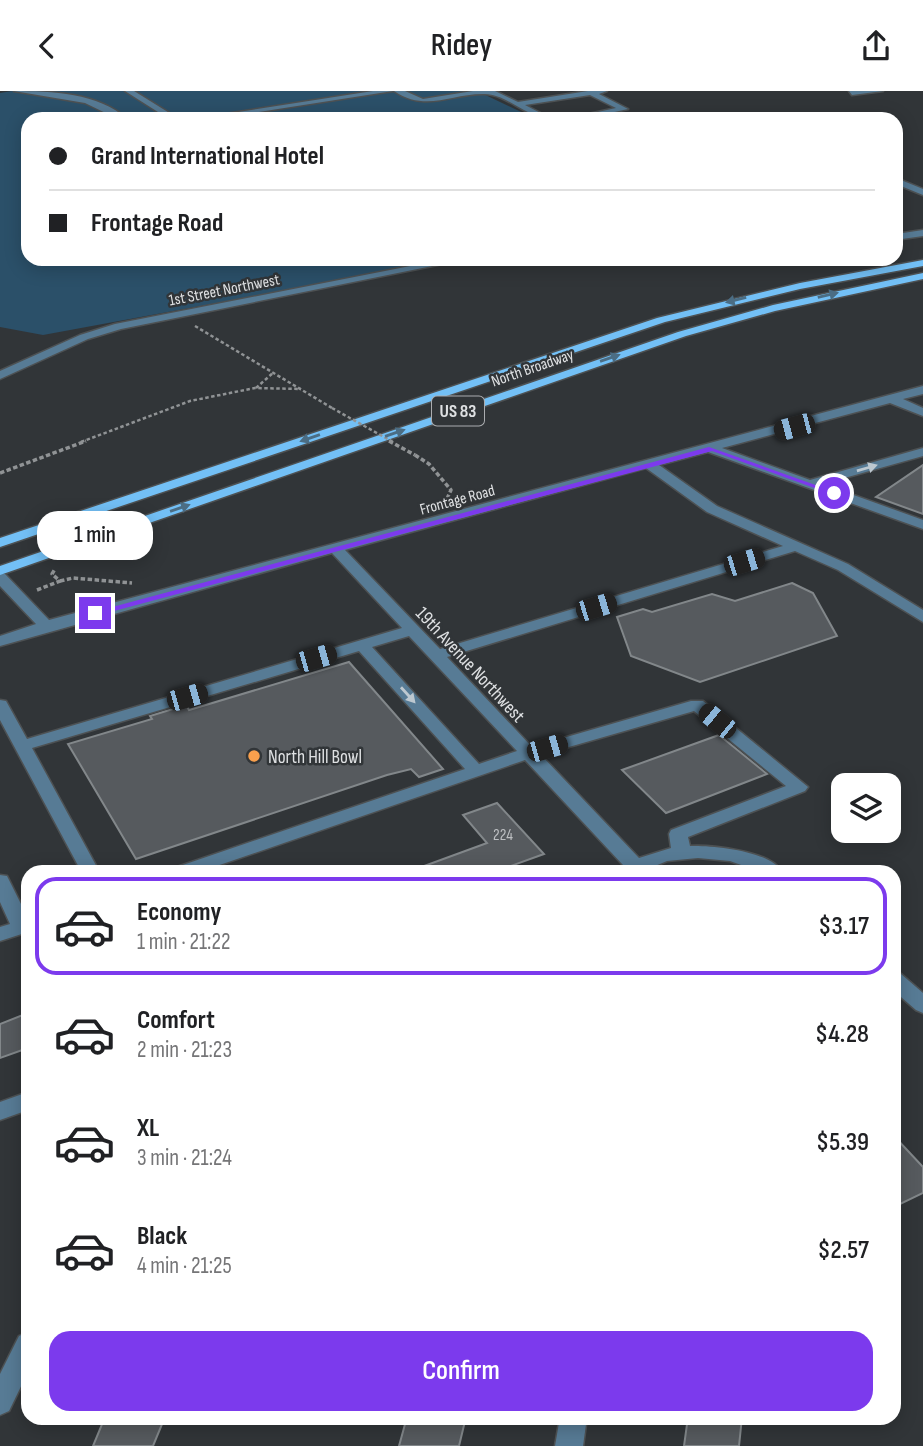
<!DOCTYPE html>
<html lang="en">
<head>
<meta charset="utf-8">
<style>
  body { margin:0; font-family:"Sofia Sans Condensed",sans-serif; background:#f6f6f6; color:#202124; height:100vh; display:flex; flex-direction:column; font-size:26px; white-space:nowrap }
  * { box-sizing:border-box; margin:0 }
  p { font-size:23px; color:#757577 }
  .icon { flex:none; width:38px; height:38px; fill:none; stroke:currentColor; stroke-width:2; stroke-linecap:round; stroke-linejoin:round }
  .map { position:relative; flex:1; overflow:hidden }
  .details { position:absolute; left:21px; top:774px; width:880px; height:560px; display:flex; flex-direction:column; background:#fff; border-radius:21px; box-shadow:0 4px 18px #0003 }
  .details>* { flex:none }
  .banner { position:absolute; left:21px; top:21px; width:882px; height:154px; border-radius:21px; box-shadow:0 4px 18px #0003; display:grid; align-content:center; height:154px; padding:0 28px; background:#fff }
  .tools { position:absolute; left:831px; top:682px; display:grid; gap:14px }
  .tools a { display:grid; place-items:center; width:70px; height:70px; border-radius:14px; background:#fff; box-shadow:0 4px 18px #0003; font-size:35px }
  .end { position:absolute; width:32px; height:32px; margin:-16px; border:9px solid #7c3aed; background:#fff; box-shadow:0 0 0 4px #fff }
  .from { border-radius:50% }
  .bubble { position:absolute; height:49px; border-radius:21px; background:#fff; box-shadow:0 4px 18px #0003; font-size:23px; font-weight:600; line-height:49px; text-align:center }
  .car { position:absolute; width:21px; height:42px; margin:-21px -10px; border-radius:9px; box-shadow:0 0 5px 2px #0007; background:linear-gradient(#222 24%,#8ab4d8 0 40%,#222 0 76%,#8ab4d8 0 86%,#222 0) }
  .banner b { display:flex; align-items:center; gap:24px; height:66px; font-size:26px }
  .banner b+b { border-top:2px solid #e0e0e0 }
  .banner i { width:18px; height:18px; background:#202124 }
  ul { padding:12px 0 0; list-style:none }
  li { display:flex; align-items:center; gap:21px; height:98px; margin:0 14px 10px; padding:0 14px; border:4px solid transparent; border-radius:21px }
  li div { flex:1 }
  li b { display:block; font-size:26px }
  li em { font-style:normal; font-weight:600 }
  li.current { border-color:#7c3aed }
  li>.icon { width:63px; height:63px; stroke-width:1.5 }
  .cta { display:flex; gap:14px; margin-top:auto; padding:14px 28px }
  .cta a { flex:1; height:80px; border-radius:21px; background:#7c3aed; color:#fff; font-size:28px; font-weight:600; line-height:80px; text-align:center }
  header { display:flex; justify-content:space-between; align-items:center; height:91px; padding:0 28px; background:#fff; font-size:32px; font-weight:600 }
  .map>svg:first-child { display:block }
  .green { fill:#2b5069 }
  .building { fill:#565a5e; stroke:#82878a; stroke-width:2 }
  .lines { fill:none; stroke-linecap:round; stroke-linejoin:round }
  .minor-casing { stroke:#4d5153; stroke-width:3 }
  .major-casing { stroke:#4d5153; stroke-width:3 }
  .path-far1 { stroke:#909395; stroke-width:2.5; stroke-dasharray:3.5 2.5; stroke-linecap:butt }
  .path { stroke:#909395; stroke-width:3.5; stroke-dasharray:4.5 2.5; stroke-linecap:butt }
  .minor { fill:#577b95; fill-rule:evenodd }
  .major { fill:#73c0f6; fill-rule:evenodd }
  .path-bridge-far1 { stroke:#909395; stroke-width:2.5; stroke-dasharray:3.5 2.5; stroke-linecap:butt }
  .path-bridge { stroke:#909395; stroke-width:3.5; stroke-dasharray:4.5 2.5; stroke-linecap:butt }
  .oneway { fill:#4b6d84 }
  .oneway2 { fill:#bdc8d0 }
  .route { fill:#7c3aed }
  .poi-dot { fill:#f9a04d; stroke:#313538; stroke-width:2.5 }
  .labels { text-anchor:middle; stroke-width:5; stroke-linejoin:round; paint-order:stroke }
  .far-street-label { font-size:16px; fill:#dfe1e3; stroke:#313538 }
  .number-label { font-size:16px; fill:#bdbfc2 }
  .shield { fill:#313538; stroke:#abadb0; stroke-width:2 }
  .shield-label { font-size:18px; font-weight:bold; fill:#dfe1e3 }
  .street-label { font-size:19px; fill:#dfe1e3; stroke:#313538 }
  .poi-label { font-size:19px; fill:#dfe1e3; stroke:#313538; text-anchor:start }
</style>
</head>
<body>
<header><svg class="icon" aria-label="back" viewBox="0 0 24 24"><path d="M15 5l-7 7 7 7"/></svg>Ridey<svg class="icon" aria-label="share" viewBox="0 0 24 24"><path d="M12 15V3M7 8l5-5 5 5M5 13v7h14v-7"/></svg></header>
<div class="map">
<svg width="923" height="1355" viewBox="0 0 923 1355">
  <rect width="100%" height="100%" fill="#313538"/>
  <!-- green -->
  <path class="green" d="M 12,0 L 477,0 L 536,28 L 28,28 L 28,168 L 456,168 L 43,244 L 0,236 L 0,2 Z"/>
  <!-- building -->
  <g class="building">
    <path d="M 923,374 L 923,423 L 876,406 Z"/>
    <path d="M 792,492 L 813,502 L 837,545 L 700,591 L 631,565 L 617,526 L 643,518 L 652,521 L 712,503 L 735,510 Z"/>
    <path d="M 349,571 L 443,678 L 419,686 L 411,678 L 387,684 L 136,768 L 68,653 L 152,628 L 150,625 L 186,614 L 189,619 Z"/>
    <path d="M 719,644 L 767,683 L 666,722 L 622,679 Z"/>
    <path d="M 497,712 L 544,763 L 497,780 L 416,780 L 416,778 L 487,752 L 463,724 Z"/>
    <path d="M 28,922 L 28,957 L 0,967 L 0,933 Z"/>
    <path d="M 894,1045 L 923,1076 L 923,1102 L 894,1116 Z"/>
    <path d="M 105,1326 L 165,1326 L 153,1355 L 93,1355 Z"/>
    <path d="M 407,1326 L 466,1326 L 459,1355 L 399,1355 Z"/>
    <path d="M 688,1326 L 742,1326 L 739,1355 L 684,1355 Z"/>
  </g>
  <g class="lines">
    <defs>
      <g id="minor">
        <path d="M 14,0 C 51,0 99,2 127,28 L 118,28 L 85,12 Z"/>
        <path d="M 125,0 L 134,0 L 179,28 L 169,28 Z"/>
        <path d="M 373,0 L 393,0 L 214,28 L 194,28 Z"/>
        <path d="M 394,0 L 405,0 L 423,8 L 473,0 L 495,0 L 518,11 L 588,0 L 607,0 L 599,3 L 628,18 L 583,28 L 566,28 L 616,17 L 590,4 L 525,14 L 552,28 C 528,28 507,3 485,3 C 451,2 427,22 394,0 Z"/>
        <path d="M 849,0 L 883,0 L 852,4 Z"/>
        <path d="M 896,87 L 923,98 L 923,104 L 896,93 Z"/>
        <path d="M 896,139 L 903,142 L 923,139 L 923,145 L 902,148 L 896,146 Z"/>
        <path d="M 446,168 L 467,168 L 121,238 L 88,248 L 0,288 L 0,280 L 80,244 L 115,233 Z"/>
        <path d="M 923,295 L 923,303 L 903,308 L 923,317 L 923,325 L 890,312 L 722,357 L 810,389 L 923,357 L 923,365 L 823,393 L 923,429 L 923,438 L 708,361 L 659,374 L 717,415 L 848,473 L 923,519 L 923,531 L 838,479 L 795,460 L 447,566 L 532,656 L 691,610 L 703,610 L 808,696 L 805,700 L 688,746 L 690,755 C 711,754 771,760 781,780 L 758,780 L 730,770 L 698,767 L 667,770 L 648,778 L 649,780 L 619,780 L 623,774 L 525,669 L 202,780 L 175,780 L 177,776 L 465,678 L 359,560 L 32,657 L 99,780 L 81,780 L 0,629 L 0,609 L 6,610 L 27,648 L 402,537 L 332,462 L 0,555 L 0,545 L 36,533 L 0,495 L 0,482 L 5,483 L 49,529 ZM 646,377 L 707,421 L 783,455 L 440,558 L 345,459 ZM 409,545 L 517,660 L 479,673 L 372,556 ZM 694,620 L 786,695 L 671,739 L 669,743 L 671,757 L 639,767 L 541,664 Z"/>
        <path d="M 0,784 L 7,785 L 28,827 L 28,841 L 0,850 L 0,836 L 10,833 L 0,811 Z"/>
        <path d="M 894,881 L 901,883 L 923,902 L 923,922 L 916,919 L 894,900 Z"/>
        <path d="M 28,1001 L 28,1019 L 0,1029 L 0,1011 Z"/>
        <path d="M 28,1241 L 28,1281 L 9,1320 L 0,1324 L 0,1283 L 19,1245 Z"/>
        <path d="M 560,1326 L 587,1326 L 583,1355 L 555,1355 Z"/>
      </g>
      <g id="major">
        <path d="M 923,169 L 923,175 L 800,198 L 665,231 L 0,456 L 0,447 L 657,227 L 800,192 Z"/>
        <path d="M 923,182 L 923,188 L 775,220 L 686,245 L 0,484 L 0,475 L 678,241 L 773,214 Z"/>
      </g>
    </defs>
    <!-- minor casing -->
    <use href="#minor" class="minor-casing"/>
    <!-- major casing -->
    <use href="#major" class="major-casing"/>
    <!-- path-far1 -->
    <g class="path-far1">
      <path d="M 195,235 L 332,317"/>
      <path d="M 256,297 L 274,281"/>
      <path d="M 81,351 L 190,310 L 255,297 L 301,298"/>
    </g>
    <!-- path -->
    <g class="path">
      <path d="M 415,364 L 429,373 L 451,399 L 446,410"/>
      <path d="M 0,382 L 86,350"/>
      <path d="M 60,490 L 73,487 L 132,492"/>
      <path d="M 37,499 L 60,490 L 52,483 L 55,478"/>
    </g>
    <!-- minor -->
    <use href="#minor" class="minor"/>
    <!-- major -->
    <use href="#major" class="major"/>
    <!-- path-bridge-far1 -->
    <path class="path-bridge-far1" d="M 332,317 L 393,351"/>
    <!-- path-bridge -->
    <path class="path-bridge" d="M 389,350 L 415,364"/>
  </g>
  <!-- one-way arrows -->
  <defs><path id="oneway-solid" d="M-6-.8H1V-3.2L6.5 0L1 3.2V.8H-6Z" transform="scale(1.75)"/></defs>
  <g class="oneway">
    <use href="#oneway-solid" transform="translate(828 204) rotate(-13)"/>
    <use href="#oneway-solid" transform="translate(736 209) rotate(166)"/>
    <use href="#oneway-solid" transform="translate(610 267) rotate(-19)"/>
    <use href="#oneway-solid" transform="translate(395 342) rotate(-19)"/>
    <use href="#oneway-solid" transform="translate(310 347) rotate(161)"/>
    <use href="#oneway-solid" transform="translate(180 417) rotate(-19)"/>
  </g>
  <g class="oneway2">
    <use href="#oneway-solid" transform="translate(867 377) rotate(-16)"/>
    <use href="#oneway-solid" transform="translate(408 604) rotate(48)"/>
  </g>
  <!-- route -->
  <path class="route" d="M 709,356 L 838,402 L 831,403 L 712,360 L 99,524 L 90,522 Z"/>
  <!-- markers -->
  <circle class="poi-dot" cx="254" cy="665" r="7"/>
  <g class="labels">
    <!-- far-street labels -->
    <g class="far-street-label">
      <text transform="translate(224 198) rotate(-11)" y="6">1st Street Northwest</text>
      <text transform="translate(532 276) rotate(-19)" y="6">North Broadway</text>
      <text transform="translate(457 408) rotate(-15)" y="6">Frontage Road</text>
    </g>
    <!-- number labels -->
    <g class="number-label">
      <text x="503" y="749">224</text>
    </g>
    <!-- shield labels -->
    <rect class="shield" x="432" y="305.5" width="52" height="29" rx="5"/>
    <g class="shield-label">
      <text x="458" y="326">US 83</text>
    </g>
    <!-- street labels -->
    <g class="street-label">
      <text transform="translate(471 573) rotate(47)" y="7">19th Avenue Northwest</text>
    </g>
    <!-- poi labels -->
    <g class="poi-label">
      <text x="268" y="672">North Hill Bowl</text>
    </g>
  </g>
</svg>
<div class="tools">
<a><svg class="icon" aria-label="layers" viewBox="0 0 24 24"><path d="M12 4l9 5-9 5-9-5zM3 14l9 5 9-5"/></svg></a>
</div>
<i class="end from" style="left:834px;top:402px"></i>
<i class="end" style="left:95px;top:522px"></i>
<div class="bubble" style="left:37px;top:420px;width:116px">1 min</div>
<i class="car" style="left:794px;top:336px;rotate:255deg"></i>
<i class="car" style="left:744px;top:471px;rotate:73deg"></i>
<i class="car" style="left:596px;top:516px;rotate:73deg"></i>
<i class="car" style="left:316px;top:567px;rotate:74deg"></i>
<i class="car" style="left:187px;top:606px;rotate:74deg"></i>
<i class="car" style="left:717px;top:630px;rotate:309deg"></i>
<i class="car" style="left:547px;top:657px;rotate:74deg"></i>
<div class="banner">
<b><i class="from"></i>Grand International Hotel</b>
<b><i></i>Frontage Road</b>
</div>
<section class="details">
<ul>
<li class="current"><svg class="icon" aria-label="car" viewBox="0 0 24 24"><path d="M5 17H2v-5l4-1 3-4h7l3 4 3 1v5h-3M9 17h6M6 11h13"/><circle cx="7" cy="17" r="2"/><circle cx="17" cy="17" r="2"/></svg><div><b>Economy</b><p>1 min · 21:22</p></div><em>$3.17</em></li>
<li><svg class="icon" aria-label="car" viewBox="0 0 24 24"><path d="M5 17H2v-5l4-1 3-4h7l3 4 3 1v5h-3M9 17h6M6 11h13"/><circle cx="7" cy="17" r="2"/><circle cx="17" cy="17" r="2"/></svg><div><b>Comfort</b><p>2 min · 21:23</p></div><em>$4.28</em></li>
<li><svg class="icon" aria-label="car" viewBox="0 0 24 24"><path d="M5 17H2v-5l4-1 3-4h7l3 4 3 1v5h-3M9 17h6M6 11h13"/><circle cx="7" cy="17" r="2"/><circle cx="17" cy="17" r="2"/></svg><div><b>XL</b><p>3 min · 21:24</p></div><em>$5.39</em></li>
<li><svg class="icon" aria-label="car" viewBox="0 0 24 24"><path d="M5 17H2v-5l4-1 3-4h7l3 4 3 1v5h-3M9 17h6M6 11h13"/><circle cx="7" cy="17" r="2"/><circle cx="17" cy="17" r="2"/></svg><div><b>Black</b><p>4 min · 21:25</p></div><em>$2.57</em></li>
</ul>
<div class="cta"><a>Confirm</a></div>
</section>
</div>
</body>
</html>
